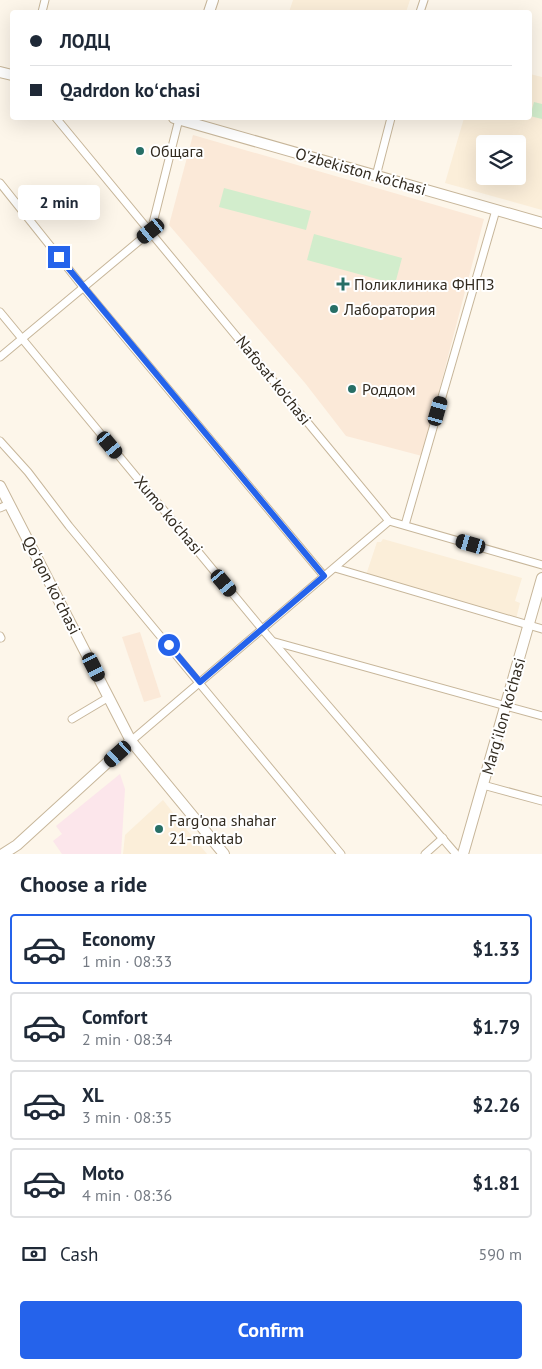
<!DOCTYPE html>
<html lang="en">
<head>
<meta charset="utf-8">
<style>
  body { margin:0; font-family:"PT Sans",sans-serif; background:#f2f2f3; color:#1f2937; height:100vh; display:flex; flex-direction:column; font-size:19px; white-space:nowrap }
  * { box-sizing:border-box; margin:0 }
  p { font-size:16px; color:#747a83 }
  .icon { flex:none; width:28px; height:28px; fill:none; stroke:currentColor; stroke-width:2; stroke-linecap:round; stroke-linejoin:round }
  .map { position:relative; height:854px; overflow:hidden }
  .sheet { display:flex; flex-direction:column; background:#fff; flex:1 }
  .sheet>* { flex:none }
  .banner { position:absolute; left:10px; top:10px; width:522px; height:110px; border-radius:5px; box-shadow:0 5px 20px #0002; display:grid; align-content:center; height:110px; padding:0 20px; background:#fff }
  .fabs { position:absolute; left:476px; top:135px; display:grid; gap:10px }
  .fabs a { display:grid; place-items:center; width:50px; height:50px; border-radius:5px; background:#fff; box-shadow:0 5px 20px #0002; font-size:25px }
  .end { position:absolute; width:22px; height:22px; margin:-11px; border:6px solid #2563eb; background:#fff; box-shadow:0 0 0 2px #fff }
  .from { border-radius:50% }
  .bubble { position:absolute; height:35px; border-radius:5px; background:#fff; box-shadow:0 5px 20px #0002; font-size:16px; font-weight:800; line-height:35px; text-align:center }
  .car { position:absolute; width:15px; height:30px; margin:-15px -8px; border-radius:6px; box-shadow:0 0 4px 1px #0007; background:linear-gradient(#222 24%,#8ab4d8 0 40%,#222 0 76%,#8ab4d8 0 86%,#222 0) }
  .banner b { display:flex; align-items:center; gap:18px; height:48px; font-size:19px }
  .banner b+b { border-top:1px solid #e0e1e3 }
  .banner i { width:12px; height:12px; background:#1f2937 }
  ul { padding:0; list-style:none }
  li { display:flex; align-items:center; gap:15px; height:70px; margin:0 10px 8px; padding:0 10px; border:2px solid #e0e1e3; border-radius:5px }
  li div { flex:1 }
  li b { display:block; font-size:19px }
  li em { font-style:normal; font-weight:800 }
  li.on { border-color:#2563eb }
  li>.icon { width:45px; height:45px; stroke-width:1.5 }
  h2 { padding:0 20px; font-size:22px; line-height:60px }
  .pay { display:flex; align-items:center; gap:12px; height:55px; padding:0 20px; font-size:19px }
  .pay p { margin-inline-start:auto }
  .button { display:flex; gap:10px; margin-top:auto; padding:10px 20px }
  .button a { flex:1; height:58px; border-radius:5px; background:#2563eb; color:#fff; font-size:20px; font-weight:800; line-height:58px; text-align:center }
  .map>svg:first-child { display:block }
  .built { fill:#fbeed9; fill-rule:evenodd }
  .industrial { fill:#fce6eb }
  .medical { fill:#fbe9d8 }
  .green { fill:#d2edcc }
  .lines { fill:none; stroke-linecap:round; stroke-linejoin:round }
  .street-casing { stroke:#c7b69a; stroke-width:9 }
  .secondary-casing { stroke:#c7b69a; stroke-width:12 }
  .street { stroke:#fff; stroke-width:7 }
  .secondary { stroke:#fff; stroke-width:10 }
  .route { stroke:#2563eb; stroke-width:6 }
  .poi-dot { fill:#276f66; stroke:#fff; stroke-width:2 }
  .labels { text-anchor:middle; stroke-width:4; stroke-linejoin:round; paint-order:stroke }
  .poi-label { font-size:16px; fill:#322b20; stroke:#fff; text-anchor:start }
  .street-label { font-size:16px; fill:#322b20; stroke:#fff }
</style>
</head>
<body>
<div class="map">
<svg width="542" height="854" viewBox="0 0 542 854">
  <rect width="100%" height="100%" fill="#fdf6ea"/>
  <!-- built -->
  <g class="built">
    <path d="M 293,0 L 410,0 L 406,12 L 289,12 Z"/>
    <path d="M 530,74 L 542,77 L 542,210 L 445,183 L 464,118 L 530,118 ZM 485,144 L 518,144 L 518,176 L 485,176 Z"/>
    <path d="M 383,539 L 522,578 L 515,601 L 520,603 L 516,619 L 366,575 L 377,542 L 381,542 Z"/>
    <path d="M 163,800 L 181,823 L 207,854 L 123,854 L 125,835 Z"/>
  </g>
  <!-- industrial -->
  <path class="industrial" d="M 120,774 L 125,789 L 121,854 L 62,854 L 53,841 L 62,834 L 56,826 Z"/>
  <!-- medical -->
  <g class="medical">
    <path d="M 193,135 L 484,219 L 422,456 L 346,436 L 305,383 L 169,225 Z"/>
    <path d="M 140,632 L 161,697 L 144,702 L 122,637 Z"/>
  </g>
  <!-- green -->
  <g class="green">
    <path d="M 534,102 L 542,104 L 542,119 L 530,116 Z"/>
    <path d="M 224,188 L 311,211 L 306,230 L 219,207 Z"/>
    <path d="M 314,234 L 402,258 L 395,284 L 307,260 Z"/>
  </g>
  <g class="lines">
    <defs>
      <g id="street">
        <path d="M 42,12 L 45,0"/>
        <path d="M 420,12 L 424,0"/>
        <path d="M 56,118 L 389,521 L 542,565"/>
        <path d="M 376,176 L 391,118"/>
        <path d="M 0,183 L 83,287 L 324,576"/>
        <path d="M 0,312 L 262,629 L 456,854"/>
        <path d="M 0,357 L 151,231 L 179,119"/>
        <path d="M 0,441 L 28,472 L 69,526 L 341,854"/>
        <path d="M 0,508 L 9,504"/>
        <path d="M 405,525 L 496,210"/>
        <path d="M 335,568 L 542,629"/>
        <path d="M 0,636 L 1,638"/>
        <path d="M 275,642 L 542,716"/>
        <path d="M 72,719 L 109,697"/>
        <path d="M 131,741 L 389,521"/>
        <path d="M 483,785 L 542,801"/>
        <path d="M 425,854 L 443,838"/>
      </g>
      <g id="secondary">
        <path d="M 209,12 L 213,0"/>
        <path d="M 0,72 L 12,75"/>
        <path d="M 174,118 L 542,223"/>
        <path d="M 0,486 L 131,741 L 224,854"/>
        <path d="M 3,854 L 17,845 L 131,741"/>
        <path d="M 463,854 L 542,578"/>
      </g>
    </defs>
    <!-- street casing -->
    <use href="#street" class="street-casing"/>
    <!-- secondary casing -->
    <use href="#secondary" class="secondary-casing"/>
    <!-- street -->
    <use href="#street" class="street"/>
    <!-- secondary -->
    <use href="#secondary" class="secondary"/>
  </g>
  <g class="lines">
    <!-- route -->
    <path class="route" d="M 59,257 L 324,576 L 200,682 L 169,645"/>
  </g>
  <!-- markers -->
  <g class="poi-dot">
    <circle cx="140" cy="151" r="5"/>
    <path d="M340.5 276.5h5v5h5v5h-5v5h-5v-5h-5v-5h5z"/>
    <circle cx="334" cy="309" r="5"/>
    <circle cx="352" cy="389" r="5"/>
    <circle cx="159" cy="829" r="5"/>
  </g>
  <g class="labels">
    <!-- poi labels -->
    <g class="poi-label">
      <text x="150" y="157">Общага</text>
      <text x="354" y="290">Поликлиника ФНПЗ</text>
      <text x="344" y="315">Лаборатория</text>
      <text x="362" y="395">Роддом</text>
      <text x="169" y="826">Farg'ona shahar<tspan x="169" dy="18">21-maktab</tspan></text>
    </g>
    <!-- street labels -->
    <g class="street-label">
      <text transform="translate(361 171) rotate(16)" y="6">O'zbekiston ko'chasi</text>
      <text transform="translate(274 380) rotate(51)" y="6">Nafosat ko'chasi</text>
      <text transform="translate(169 515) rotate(50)" y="6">Xumo ko'chasi</text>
      <text transform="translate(52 585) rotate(63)" y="6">Qoʻqon koʻchasi</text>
      <text transform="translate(503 716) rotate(-74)" y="6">Marg'ilon ko'chasi</text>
    </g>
  </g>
</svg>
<div class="fabs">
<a><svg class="icon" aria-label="layers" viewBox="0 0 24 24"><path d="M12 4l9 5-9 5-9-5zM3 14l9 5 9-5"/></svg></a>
</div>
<i class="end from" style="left:169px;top:645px"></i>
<i class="end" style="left:59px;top:257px"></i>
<div class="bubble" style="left:18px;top:185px;width:82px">2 min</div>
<i class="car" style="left:151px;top:231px;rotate:231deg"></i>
<i class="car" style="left:438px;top:411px;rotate:16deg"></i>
<i class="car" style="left:110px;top:445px;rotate:140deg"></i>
<i class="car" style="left:471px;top:544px;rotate:286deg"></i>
<i class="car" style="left:224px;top:583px;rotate:140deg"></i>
<i class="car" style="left:94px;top:667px;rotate:153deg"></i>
<i class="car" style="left:118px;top:754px;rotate:228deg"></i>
<div class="banner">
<b><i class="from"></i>ЛОДЦ</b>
<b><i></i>Qadrdon koʻchasi</b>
</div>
</div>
<section class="sheet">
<h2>Choose a ride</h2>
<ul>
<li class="on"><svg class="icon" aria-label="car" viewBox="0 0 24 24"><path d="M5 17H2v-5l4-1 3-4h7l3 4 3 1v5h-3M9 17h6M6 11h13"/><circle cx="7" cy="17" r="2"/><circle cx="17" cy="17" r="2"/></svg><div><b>Economy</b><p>1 min · 08:33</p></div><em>$1.33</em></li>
<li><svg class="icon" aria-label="car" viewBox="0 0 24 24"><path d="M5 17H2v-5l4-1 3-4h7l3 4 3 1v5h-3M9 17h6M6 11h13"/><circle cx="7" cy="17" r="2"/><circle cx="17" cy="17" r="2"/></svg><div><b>Comfort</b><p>2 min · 08:34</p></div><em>$1.79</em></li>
<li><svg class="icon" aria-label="car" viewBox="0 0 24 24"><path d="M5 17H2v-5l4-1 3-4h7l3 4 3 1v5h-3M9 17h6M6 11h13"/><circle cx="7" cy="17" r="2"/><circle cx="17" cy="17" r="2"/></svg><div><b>XL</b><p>3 min · 08:35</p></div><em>$2.26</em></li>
<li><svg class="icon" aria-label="car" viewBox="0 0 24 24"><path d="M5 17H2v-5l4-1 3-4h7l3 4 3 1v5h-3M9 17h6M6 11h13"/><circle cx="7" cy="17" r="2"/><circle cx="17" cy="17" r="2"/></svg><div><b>Moto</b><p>4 min · 08:36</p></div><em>$1.81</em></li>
</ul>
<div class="pay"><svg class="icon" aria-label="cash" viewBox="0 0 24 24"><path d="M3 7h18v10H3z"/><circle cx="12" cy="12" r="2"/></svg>Cash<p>590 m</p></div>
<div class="button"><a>Confirm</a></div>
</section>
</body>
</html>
